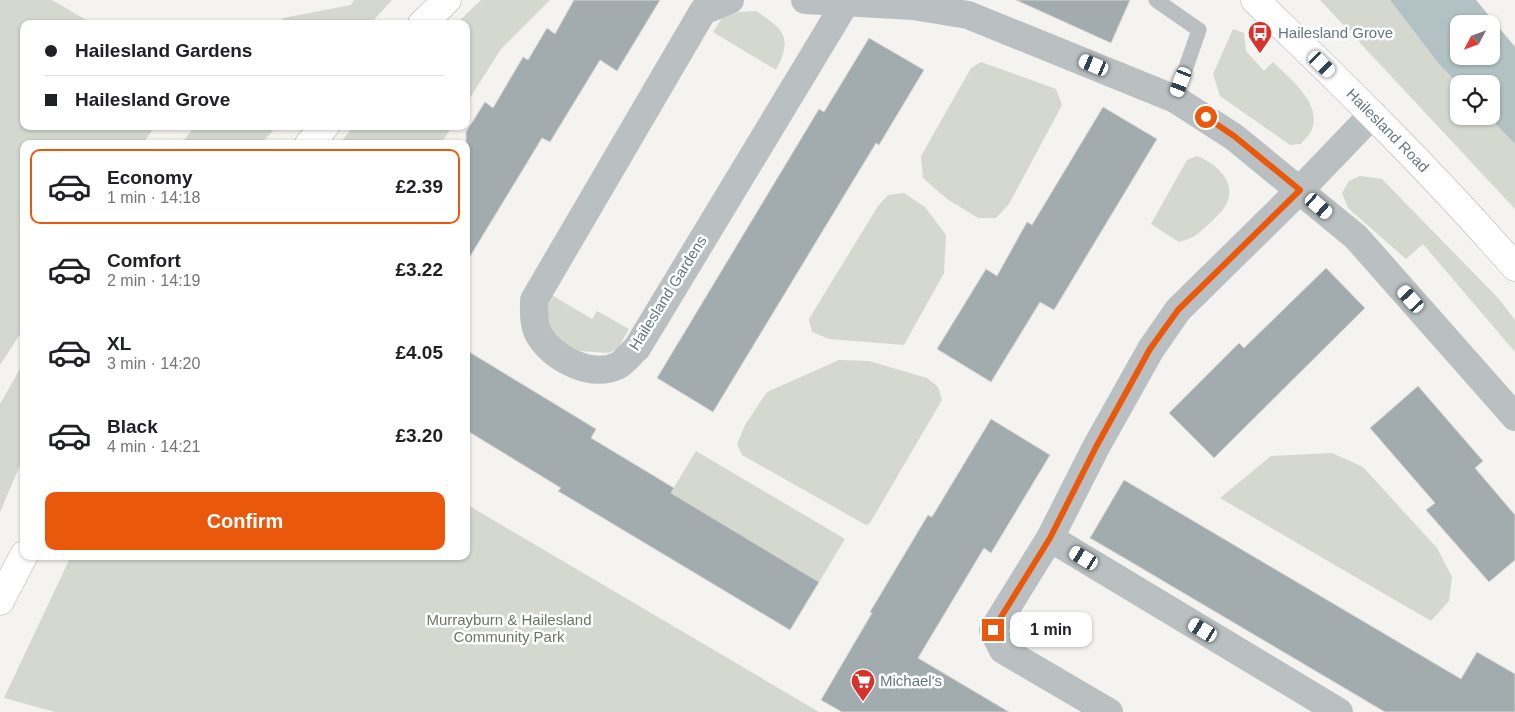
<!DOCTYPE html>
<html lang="en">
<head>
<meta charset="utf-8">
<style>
  body { margin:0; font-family:Arial,sans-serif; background:#f6f6f6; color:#202124; height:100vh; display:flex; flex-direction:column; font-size:19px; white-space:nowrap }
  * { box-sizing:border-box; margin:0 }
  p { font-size:16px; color:#757577 }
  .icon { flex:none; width:28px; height:28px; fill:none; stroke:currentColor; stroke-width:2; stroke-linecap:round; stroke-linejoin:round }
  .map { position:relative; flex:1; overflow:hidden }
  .details { position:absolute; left:20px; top:140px; width:450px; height:420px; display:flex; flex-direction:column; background:#fff; border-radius:10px; box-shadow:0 1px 4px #0004 }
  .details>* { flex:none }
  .top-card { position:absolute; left:20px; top:20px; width:450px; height:110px; border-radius:10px; box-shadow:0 1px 4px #0004; display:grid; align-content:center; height:110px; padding:0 25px; background:#fff }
  .needle { width:32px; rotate:229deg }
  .tools { position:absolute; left:1450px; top:15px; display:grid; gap:10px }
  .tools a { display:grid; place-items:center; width:50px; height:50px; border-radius:10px; background:#fff; box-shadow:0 1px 4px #0004; font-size:25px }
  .end { position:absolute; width:22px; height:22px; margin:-11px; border:6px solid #ea580c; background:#fff; box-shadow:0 0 0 2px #fff }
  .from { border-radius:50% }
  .bubble { position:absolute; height:35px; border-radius:10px; background:#fff; box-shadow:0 1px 4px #0004; font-size:16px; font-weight:600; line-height:35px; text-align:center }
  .car { position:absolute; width:15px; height:30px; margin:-15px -8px; border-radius:6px; box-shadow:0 0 4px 1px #0007; background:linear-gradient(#fff 24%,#345 0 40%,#fff 0 76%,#345 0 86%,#fff 0) }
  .top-card b { display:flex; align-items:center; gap:18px; height:48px; font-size:19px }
  .top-card b+b { border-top:1px solid #e0e0e0 }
  .top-card i { width:12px; height:12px; background:#202124 }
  ul { padding:9px 0 0; list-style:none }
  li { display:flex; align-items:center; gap:15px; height:75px; margin:0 10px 8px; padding:0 15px; border:2px solid transparent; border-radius:10px }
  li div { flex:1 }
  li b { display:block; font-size:19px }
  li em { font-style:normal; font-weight:600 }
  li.current { border-color:#ea580c }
  li>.icon { width:45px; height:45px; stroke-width:1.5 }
  .primary-button { display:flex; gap:10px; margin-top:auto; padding:10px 25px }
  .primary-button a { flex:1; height:58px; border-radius:10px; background:#ea580c; color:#fff; font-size:20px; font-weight:600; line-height:58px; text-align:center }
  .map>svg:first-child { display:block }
  .green { fill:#d4d8cf }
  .water { fill:#b2c1c3; fill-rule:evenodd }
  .building { fill:#a2acaf; stroke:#d5d4d3 }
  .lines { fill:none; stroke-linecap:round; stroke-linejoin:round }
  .secondary-casing { stroke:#adb4b7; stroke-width:29 }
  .lane { stroke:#bac0c2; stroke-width:15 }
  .street { stroke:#bac0c2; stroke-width:28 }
  .secondary { stroke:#fff; stroke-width:28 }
  .route { stroke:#ea580c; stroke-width:6 }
  .labels { text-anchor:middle; stroke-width:5; stroke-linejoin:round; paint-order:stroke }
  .poi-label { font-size:15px; fill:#64787f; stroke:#fff; text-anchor:start }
  .street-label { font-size:15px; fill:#64787f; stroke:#fff }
  .park-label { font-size:15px; fill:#6b7763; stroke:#fff }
</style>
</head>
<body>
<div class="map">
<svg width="1515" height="712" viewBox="0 0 1515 712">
  <rect width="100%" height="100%" fill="#f4f3f0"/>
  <!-- green -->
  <g class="green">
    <path d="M 0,0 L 52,0 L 93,24 L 24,24 L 24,126 L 155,126 L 143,144 L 24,144 L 24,328 L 0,365 Z"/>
    <path d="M 354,0 L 392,0 L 370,24 L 279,24 L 283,18 L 351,5 Z"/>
    <path d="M 481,0 L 550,0 L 501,49 L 466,104 L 466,24 L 456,24 Z"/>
    <path d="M 1320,0 L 1390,0 L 1439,64 L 1459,85 L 1459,116 L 1488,116 L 1515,144 L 1515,209 Z"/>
    <path d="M 756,11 C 784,30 793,37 776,70 L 713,32 L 722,18 L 740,12 Z"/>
    <path d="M 1233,29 L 1244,33 L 1246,51 L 1264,71 L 1273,62 C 1289,78 1322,103 1312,129 C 1311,134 1304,139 1301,144 L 1290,145 L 1220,96 L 1213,74 Z"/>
    <path d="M 981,62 L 1056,89 L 1062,105 L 1009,204 L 996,218 L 978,218 L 947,199 L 923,178 L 921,156 L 971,68 Z"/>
    <path d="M 195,126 L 277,126 L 261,144 L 181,144 Z"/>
    <path d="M 354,126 L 452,126 L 441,144 L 339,144 Z"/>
    <path d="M 1197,156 C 1215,163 1237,181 1227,203 C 1224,210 1217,216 1212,221 C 1198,234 1197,237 1179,242 L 1151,224 L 1187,160 Z"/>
    <path d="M 1360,176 L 1382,179 L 1499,299 L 1515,320 L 1515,352 L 1423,244 L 1406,259 L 1348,208 L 1342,193 L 1349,181 Z"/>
    <path d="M 904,193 L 925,207 L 946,235 L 944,273 L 904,345 L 829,339 L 812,332 L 809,319 L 878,206 L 888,195 Z"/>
    <path d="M 550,294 L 592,319 L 597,311 L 629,329 L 618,348 L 609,353 L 580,351 L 558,341 L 548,326 L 547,309 Z"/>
    <path d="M 839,360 L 869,361 L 927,378 L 938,387 L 942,400 L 870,523 L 866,525 L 742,455 L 737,444 L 745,425 L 767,392 Z"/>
    <path d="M 24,362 L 24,456 L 0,512 L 0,404 Z"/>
    <path d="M 696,451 L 845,539 L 819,582 L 670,494 Z"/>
    <path d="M 1332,453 L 1363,467 L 1437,548 L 1452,577 L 1449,601 L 1431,621 L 1220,498 L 1271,456 Z"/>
    <path d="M 466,504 L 819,712 L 55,712 L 4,698 L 71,556 L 466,556 Z"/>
  </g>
  <!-- water -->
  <path class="water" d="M 1390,0 L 1476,0 L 1515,47 L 1515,144 L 1488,116 L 1491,116 L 1491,84 L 1459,84 L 1459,85 L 1439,64 ZM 1459,24 L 1491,24 L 1491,56 L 1459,56 Z"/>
  <!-- building -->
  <g class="building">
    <path d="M 574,0 L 660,0 L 617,71 L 600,60 L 550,142 L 542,138 L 466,263 L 466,132 L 485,102 L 493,108 L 523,57 L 528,60 L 547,28 L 555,34 Z"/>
    <path d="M 1016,0 L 1130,0 L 1111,43 Z"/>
    <path d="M 869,38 L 924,70 L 879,145 L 876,143 L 713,412 L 657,378 L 819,109 L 824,112 Z"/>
    <path d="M 1103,107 L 1157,139 L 1054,310 L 1040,302 L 991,382 L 937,349 L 986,269 L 997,276 L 1027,222 L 1032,225 Z"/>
    <path d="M 1326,268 L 1365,308 L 1214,458 L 1169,413 L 1239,343 L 1244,348 Z"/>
    <path d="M 466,350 L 596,429 L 591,438 L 674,488 L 671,493 L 819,582 L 790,630 L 558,491 L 561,488 L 466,430 Z"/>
    <path d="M 1418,386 L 1483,461 L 1475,468 L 1515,515 L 1515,560 L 1489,582 L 1426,510 L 1435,503 L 1370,428 Z"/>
    <path d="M 991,419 L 1050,455 L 991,553 L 984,548 L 918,658 L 1009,712 L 842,712 L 821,700 L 872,613 L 870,612 L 928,515 L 932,517 Z"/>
    <path d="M 1124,480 L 1461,679 L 1477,652 L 1515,674 L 1515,712 L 1385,712 L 1126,559 L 1090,538 Z"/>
  </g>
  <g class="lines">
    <defs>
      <g id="secondary">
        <path id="s1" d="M 1255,0 C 1345,86 1433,173 1515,267"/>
        <path d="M 422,24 L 447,0"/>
        <path d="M 309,144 L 325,126"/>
        <path d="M 0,601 L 24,555"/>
      </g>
    </defs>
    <!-- secondary casing -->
    <use href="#secondary" class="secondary-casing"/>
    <!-- lane -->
    <path class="lane" d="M 1156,0 L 1199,30 L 1175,99"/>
    <!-- street -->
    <g class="street">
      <path d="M 730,0 L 703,11 L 534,300 C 534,311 533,325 539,335 C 553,358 590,378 617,366 C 624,363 631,353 637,348 L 846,2"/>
      <path d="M 805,0 L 913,6 L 968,15 L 1175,99 L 1234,137 L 1356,237 L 1515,417"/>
      <path d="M 1050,538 L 1339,712"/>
      <path d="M 1109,712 L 1003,650 L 993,630 L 1050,538 L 1096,447 L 1151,349 L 1178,310 L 1300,190 L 1373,114"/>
    </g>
    <!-- secondary -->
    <use href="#secondary" class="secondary"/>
  </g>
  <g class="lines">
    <!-- route -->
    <path class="route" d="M 993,630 L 1050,538 L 1096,447 L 1150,349 L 1178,310 L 1300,190 L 1234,136 L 1206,117"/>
  </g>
  <!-- icons -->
  <defs>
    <symbol id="bus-pin" viewBox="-11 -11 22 30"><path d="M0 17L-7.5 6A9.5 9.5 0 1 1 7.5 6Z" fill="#d7332c" stroke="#fff"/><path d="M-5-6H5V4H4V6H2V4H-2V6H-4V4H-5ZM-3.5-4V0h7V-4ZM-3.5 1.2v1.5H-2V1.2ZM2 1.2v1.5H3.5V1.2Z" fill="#fff"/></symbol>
    <symbol id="supermarket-pin" viewBox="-11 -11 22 30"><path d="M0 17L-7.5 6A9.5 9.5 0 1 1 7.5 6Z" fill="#d7332c" stroke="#fff"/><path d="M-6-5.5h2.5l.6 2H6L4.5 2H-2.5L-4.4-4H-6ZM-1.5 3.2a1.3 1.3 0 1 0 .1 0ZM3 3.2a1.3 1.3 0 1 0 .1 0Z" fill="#fff"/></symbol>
  </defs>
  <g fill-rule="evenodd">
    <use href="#bus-pin" x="1246" y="19" width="28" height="38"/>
    <use href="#supermarket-pin" x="849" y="667" width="28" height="38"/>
  </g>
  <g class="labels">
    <!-- poi labels -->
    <g class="poi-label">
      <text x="1278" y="38">Hailesland Grove</text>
      <text x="880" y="686">Michael's</text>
    </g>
    <!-- street labels -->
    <g class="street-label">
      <text dy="5" stroke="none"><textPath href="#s1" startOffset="186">Hailesland Road</textPath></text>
      <text transform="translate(668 293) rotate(-58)" y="5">Hailesland Gardens</text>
    </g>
    <!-- park labels -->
    <g class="park-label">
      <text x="509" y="625">Murrayburn &amp; Hailesland<tspan x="509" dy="17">Community Park</tspan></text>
    </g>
  </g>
</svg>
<div class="tools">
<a><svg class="needle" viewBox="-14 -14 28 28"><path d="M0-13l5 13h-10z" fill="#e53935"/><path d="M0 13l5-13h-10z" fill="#757577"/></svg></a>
<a><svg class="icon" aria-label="locate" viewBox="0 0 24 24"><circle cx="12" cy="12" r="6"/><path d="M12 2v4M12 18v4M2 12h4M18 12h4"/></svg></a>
</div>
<i class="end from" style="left:1206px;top:117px"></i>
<i class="end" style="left:993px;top:630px"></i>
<div class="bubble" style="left:1010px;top:612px;width:82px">1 min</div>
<i class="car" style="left:1322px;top:64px;rotate:134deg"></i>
<i class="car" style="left:1094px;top:65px;rotate:292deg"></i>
<i class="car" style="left:1181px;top:82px;rotate:201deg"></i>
<i class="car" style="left:1319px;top:206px;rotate:131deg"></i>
<i class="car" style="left:1411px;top:299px;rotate:318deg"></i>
<i class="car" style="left:1084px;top:558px;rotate:301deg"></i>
<i class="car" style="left:1203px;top:630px;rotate:301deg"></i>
<div class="top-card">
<b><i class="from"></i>Hailesland Gardens</b>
<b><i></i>Hailesland Grove</b>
</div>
<section class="details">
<ul>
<li class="current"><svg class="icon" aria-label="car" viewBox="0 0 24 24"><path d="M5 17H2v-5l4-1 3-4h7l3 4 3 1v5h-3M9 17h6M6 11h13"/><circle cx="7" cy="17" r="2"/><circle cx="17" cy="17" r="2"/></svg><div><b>Economy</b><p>1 min · 14:18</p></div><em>£2.39</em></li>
<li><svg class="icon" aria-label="car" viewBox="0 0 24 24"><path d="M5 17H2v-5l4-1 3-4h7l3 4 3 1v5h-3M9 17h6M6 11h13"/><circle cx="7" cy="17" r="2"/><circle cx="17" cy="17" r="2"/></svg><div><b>Comfort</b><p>2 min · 14:19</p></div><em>£3.22</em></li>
<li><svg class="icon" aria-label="car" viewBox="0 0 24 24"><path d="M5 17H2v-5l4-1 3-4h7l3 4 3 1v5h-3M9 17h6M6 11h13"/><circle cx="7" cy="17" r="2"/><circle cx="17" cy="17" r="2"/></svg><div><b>XL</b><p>3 min · 14:20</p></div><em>£4.05</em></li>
<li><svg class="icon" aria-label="car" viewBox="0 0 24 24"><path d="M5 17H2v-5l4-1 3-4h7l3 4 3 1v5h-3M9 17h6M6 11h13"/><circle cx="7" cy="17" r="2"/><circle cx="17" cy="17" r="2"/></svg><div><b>Black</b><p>4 min · 14:21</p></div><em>£3.20</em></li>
</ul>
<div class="primary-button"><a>Confirm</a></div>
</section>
</div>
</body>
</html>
